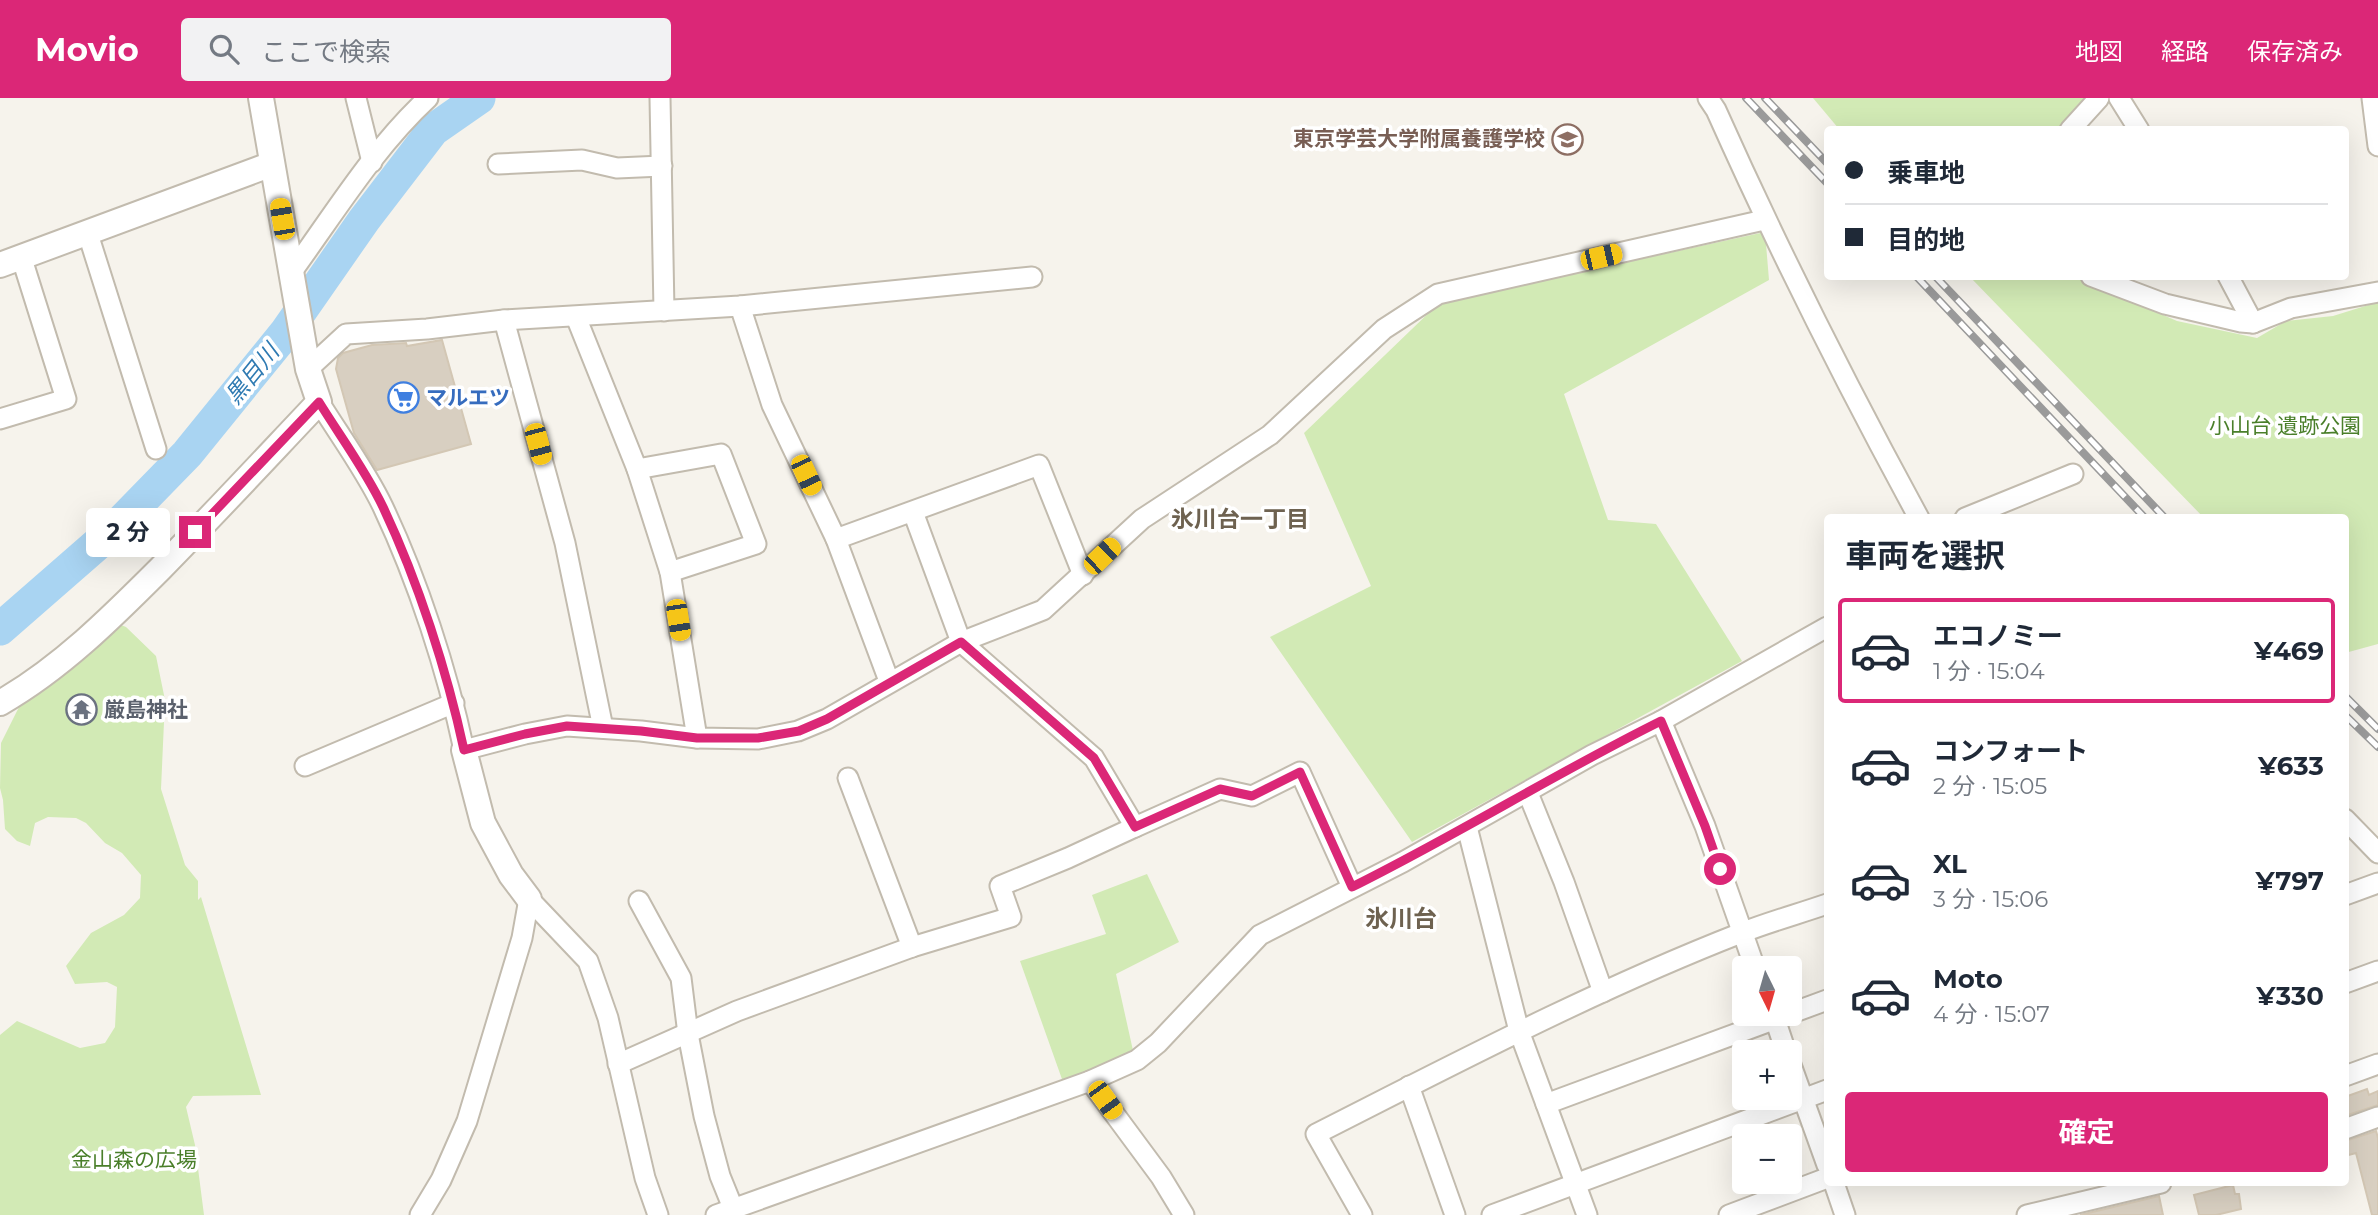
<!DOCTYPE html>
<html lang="ja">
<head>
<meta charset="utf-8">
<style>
  body { margin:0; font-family:Montserrat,"Noto Sans JP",sans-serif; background:#f2f2f3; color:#1f2937; height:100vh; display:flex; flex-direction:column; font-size:26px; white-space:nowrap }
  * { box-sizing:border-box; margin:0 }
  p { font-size:23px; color:#747a83 }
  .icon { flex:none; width:38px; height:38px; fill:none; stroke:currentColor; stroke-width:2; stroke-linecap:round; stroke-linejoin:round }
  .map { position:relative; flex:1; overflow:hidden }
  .panel { position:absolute; left:1824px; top:416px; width:525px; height:672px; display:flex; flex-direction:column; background:#fff; border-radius:7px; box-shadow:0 7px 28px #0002 }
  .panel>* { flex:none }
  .banner { position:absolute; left:1824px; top:28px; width:525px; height:154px; border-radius:7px; box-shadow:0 7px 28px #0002; display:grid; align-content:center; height:154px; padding:0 21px; background:#fff }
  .needle { width:46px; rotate:175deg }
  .fabs { position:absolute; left:1732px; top:858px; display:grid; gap:14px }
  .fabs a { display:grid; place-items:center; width:70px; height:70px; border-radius:7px; background:#fff; box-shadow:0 7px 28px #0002; font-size:35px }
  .end { position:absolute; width:32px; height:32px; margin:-16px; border:9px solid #db2777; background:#fff; box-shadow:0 0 0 4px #fff }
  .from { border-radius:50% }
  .bubble { position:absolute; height:49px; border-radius:7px; background:#fff; box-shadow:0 7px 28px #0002; font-size:23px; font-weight:700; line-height:49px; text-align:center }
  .car { position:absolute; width:21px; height:42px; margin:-21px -10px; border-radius:9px; box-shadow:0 0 5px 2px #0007; background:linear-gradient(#f5c518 24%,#345 0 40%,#f5c518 0 76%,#345 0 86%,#f5c518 0) }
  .banner b { display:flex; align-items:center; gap:24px; height:66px; font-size:26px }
  .banner b+b { border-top:2px solid #e0e1e3 }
  .banner i { width:18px; height:18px; background:#1f2937 }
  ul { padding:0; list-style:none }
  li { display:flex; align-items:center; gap:21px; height:105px; margin:0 14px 10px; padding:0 7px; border:4px solid transparent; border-radius:7px }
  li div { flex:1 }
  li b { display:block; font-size:26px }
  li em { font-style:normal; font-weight:700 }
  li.on { border-color:#db2777 }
  li>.icon { width:63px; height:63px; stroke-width:1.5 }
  h2 { padding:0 21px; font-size:32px; line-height:84px }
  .primary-button { display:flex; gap:14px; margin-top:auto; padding:14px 21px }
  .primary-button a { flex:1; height:80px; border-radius:7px; background:#db2777; color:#fff; font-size:28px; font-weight:700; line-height:80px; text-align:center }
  header { display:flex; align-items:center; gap:42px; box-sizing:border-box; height:98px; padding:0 35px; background:#db2777; color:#fff }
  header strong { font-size:33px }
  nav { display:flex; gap:38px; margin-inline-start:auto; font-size:24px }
  .search { width:490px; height:63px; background:#f2f2f3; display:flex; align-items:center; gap:18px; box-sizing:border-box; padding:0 24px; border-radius:7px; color:#747a83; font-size:26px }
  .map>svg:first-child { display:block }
  .green { fill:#d2eab5 }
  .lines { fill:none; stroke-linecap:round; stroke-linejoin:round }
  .river { stroke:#a9d4f2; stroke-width:33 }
  .building { fill:#d8cfc1; stroke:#d3c7b4; stroke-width:2 }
  .minor-casing { stroke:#c2bbae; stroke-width:23 }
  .tertiary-casing { stroke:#c2bbae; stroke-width:28 }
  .minor { stroke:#fff; stroke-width:19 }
  .tertiary { stroke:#fff; stroke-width:24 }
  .rail-casing { stroke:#9a9a9a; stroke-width:8 }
  .rail { stroke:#fff; stroke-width:5; stroke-dasharray:16; stroke-linecap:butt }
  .route { stroke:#db2777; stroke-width:9 }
  .labels { text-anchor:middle; stroke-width:7; stroke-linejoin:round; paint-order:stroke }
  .education-label { font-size:21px; font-weight:bold; fill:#785e54; stroke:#fff; text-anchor:end }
  .shop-label { font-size:21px; font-weight:bold; fill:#366cbe; stroke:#fff; text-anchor:start }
  .park-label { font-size:21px; fill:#4a7f2a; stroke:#fff }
  .worship-label { font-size:21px; font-weight:bold; fill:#5b616d; stroke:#fff; text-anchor:start }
  .water-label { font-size:23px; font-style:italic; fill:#2e7ab2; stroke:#fff }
  .neighbourhood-label { font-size:23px; font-weight:bold; fill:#6e6250; stroke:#fff }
  .quarter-label { font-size:24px; font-weight:bold; fill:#6e6250; stroke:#fff }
</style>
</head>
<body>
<header>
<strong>Movio</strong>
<div class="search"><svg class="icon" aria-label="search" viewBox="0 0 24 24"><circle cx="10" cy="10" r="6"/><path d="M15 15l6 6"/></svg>ここで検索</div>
<nav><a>地図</a><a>経路</a><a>保存済み</a></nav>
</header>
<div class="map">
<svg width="2378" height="1117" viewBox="0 0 2378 1117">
  <rect width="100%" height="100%" fill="#f6f3ec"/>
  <!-- green -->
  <g class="green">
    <path d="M 1813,0 L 2091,0 L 2064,32 L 1839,31 Z"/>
    <path d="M 1765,134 L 1769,182 L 1564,296 L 1608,422 L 1656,426 L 1742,563 L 1412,744 L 1270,539 L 1371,488 L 1304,335 L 1439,205 Z"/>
    <path d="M 2061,178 L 2082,182 L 2177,223 L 2257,240 L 2286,223 L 2333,218 L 2378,204 L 2378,546 L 2345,555 L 2345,420 L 2204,420 L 1970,179 Z"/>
    <path d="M 116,525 L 126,529 L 156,558 L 165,602 L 161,691 L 185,767 L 198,783 L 198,802 L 201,799 L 261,997 L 193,998 L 186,1009 L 195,1047 L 204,1117 L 0,1117 L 0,937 L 17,923 L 80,950 L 105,945 L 115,929 L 117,889 L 107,884 L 75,886 L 66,868 L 91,835 L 124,817 L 140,800 L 141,777 L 122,755 L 105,745 L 86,725 L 76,720 L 48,719 L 35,725 L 30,748 L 17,743 L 5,731 L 3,702 L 0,690 L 1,645 L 26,595 Z"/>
    <path d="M 1147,776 L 1179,844 L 1116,876 L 1134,957 L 1063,984 L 1020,863 L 1106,836 L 1092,797 Z"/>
  </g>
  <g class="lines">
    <!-- river -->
    <path class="river" d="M 0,531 L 110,435 L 187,356 L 286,234 L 364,122 L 433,32 L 479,0"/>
  </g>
  <!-- building -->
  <g class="building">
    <path d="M 442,242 L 471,346 L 377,372 L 354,335 L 336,271 L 338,260 L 343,255 L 372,247 L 406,245 L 407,248 Z"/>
    <path d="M 2367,991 L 2369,997 L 2378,993 L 2378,1007 L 2345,1018 L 2345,999 Z"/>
    <path d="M 2376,1033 L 2378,1040 L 2378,1117 L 2372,1117 L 2356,1055 L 2345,1058 L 2345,1043 Z"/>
    <path d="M 2233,1087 L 2235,1096 L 2239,1096 L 2241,1111 L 2216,1117 L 2199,1117 L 2194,1097 Z"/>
    <path d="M 2159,1098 L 2163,1117 L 2080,1117 Z"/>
  </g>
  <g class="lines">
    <defs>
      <g id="minor">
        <path d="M 356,0 L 372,64"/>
        <path d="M 660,0 L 664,213"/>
        <path d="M 1708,0 L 1716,12 C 1778,151 1846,286 1919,420"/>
        <path d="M 2119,0 L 2139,32"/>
        <path d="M 2372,0 L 2378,48"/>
        <path d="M 2070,32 L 2099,0"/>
        <path d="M 498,66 L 582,62 L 617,70 L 662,68"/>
        <path d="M 88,136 L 156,351"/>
        <path d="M 291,175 C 334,116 374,50 428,0"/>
        <path d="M 2091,178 L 2165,206 L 2241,224 L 2253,225 L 2291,210 L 2378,194"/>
        <path d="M 2228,178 L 2253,225"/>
        <path d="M 740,208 L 772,307 L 836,441 L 889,583"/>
        <path d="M 576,219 L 637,371 L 670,474 L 697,640"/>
        <path d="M 504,222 L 565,445 L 603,630"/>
        <path d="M 308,271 L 346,236 L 427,231 L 504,222 L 740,208 L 1032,179"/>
        <path d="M 319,304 C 340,338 366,373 383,409 C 418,483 447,572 464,652 L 525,636 L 567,628 L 641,633 L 697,640 L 758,641 L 798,633 L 827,621 L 961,544 L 1043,512 L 1142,421 L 1270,337 L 1384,231 L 1438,196 L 1764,122"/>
        <path d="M 0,321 L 66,301 L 22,161"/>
        <path d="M 637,371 L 721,356 L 756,446 L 670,474"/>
        <path d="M 913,414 L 961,544 L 1094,660 L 1135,729 L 1220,691 L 1252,698 L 1300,674 L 1352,789"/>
        <path d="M 1965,420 L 2073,376"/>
        <path d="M 836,441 L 1039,367 L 1083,477"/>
        <path d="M 1661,623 L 1705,728 L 1755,870"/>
        <path d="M 305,668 L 454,605"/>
        <path d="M 848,680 L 912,849"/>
        <path d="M 1528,695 L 1564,784 L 1603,894"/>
        <path d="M 2345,721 L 2378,755"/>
        <path d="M 1467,729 L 1519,933 L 1587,1117"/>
        <path d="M 2345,797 L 2378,785"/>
        <path d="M 529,801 L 588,863 L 608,920 L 645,1080 L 658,1117"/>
        <path d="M 639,803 L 681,880 L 688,936 L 704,1018 L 720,1078 L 733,1110"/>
        <path d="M 2345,885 L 2378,873"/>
        <path d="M 1773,915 L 1786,954"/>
        <path d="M 1790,964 L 1827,1067"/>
        <path d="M 618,966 L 737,913 L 912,849 L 1011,819 L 1000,788 L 1068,760 L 1135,729"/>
        <path d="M 2345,978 L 2378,966"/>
        <path d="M 1090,983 L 1161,1079 L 1184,1117"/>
        <path d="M 1409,988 L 1455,1117"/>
        <path d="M 1546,1006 L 1827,902"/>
        <path d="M 2345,1031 L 2378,1019"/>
        <path d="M 1834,1085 L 1845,1117"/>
        <path d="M 420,1117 L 441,1082 L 467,1023 L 522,840 L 529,801"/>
        <path d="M 716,1117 L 1090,983 L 1137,962 L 1158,945 L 1260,837 L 1403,764 L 1592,657 L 1661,623 L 1827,529"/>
        <path d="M 1362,1117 L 1316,1036 C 1456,965 1595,892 1741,835 C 1769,824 1798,816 1827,806"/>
        <path d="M 1492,1117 L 1827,992"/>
        <path d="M 1729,1117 L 1827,1080"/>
        <path d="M 2027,1117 L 2161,1085"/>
      </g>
      <g id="tertiary">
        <path d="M 0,167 L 272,66"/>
        <path d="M 0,605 C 61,570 111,520 160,471 C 214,416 266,360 319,304 L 308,271 L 261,0"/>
        <path d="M 464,652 L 483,725 L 511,777 L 529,801"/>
      </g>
    </defs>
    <!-- minor casing -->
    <use href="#minor" class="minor-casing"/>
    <!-- tertiary casing -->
    <use href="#tertiary" class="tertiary-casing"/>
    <!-- minor -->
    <use href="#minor" class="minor"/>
    <!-- tertiary -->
    <use href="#tertiary" class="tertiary"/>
    <defs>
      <g id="rail">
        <path d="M 1746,0 L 1827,85"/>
        <path d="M 1765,0 L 1827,65"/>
        <path d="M 1916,178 L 2145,420"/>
        <path d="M 1935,178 L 2165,420"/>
        <path d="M 2345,598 L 2378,631"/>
        <path d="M 2345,617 L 2378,649"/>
      </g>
    </defs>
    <!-- rail casing -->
    <use href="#rail" class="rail-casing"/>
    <!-- rail -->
    <use href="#rail" class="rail"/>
  </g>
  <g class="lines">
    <!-- route -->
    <path class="route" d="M 195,434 L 319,304 C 340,338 366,373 383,409 C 418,483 447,573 464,652 L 525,636 L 567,628 L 641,633 L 697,640 L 758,640 L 799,633 L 827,621 L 961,544 L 1094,660 L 1135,729 L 1220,691 L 1252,698 L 1300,674 L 1352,789 C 1457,737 1556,675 1661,623 L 1705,728 L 1720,771"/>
  </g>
  <!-- icons -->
  <defs>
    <symbol id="school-ring" viewBox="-11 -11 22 22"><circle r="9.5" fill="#fff" stroke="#8d6e63" stroke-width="1.5"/><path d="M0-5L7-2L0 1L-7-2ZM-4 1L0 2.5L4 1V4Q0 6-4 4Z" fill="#8d6e63"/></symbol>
    <symbol id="supermarket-ring" viewBox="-11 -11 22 22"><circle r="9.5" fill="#fff" stroke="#3f7fe0" stroke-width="1.5"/><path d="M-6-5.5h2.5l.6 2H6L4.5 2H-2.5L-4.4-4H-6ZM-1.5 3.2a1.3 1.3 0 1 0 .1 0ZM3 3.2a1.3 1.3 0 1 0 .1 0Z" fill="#3f7fe0"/></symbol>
    <symbol id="temple-ring" viewBox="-11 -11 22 22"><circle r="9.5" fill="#fff" stroke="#6b7280" stroke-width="1.5"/><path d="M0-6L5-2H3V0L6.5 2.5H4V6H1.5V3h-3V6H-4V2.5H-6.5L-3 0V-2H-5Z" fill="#6b7280"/></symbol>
  </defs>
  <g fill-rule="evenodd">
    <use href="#school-ring" x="1550" y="24" width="35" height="35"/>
    <use href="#supermarket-ring" x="386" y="282" width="35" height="35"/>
    <use href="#temple-ring" x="64" y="594" width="35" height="35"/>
  </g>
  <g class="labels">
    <!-- education labels -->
    <g class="education-label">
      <text x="1545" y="48">東京学芸大学附属養護学校</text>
    </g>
    <!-- shop labels -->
    <g class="shop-label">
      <text x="426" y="307">マルエツ</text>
    </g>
    <!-- park labels -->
    <g class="park-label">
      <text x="2285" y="335">小山台 遺跡公園</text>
      <text x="134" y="1069">金山森の広場</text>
    </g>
    <!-- worship labels -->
    <g class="worship-label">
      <text x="104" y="619">厳島神社</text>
    </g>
    <!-- water labels -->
    <g class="water-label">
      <text transform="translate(252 276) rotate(-51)" y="8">黒目川</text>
    </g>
    <!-- neighbourhood labels -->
    <g class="neighbourhood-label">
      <text x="1240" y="429">氷川台一丁目</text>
    </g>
    <!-- quarter labels -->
    <g class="quarter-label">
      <text x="1401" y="829">氷川台</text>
    </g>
  </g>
</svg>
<div class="fabs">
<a><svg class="needle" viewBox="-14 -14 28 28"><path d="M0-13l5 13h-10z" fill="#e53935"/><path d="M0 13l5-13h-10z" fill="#747a83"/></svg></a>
<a>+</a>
<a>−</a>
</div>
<i class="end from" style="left:1720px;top:771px"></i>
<i class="end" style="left:195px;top:434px"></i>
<div class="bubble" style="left:86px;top:410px;width:84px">2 分</div>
<i class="car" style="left:282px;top:121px;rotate:350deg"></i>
<i class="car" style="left:1601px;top:159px;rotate:77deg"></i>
<i class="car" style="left:538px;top:346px;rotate:165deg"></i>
<i class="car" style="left:806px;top:377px;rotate:155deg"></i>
<i class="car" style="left:1102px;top:458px;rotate:46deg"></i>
<i class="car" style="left:678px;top:522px;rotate:171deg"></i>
<i class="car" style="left:1105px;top:1002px;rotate:144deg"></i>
<div class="banner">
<b><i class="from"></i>乗車地</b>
<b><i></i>目的地</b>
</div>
<section class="panel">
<h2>車両を選択</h2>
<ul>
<li class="on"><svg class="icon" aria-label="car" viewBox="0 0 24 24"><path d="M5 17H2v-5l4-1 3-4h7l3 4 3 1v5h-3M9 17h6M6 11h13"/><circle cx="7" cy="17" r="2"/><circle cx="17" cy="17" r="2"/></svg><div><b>エコノミー</b><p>1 分 · 15:04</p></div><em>¥469</em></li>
<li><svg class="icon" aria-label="car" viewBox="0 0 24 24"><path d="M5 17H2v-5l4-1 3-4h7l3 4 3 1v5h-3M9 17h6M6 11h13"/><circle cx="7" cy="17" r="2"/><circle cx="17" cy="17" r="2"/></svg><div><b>コンフォート</b><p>2 分 · 15:05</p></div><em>¥633</em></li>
<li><svg class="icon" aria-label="car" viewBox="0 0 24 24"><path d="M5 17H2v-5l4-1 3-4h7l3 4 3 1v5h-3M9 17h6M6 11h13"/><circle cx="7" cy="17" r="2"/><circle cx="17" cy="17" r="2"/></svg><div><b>XL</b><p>3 分 · 15:06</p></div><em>¥797</em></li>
<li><svg class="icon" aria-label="car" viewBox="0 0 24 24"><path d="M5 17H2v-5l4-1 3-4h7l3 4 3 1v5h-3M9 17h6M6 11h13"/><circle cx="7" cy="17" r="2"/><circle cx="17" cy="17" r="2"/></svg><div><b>Moto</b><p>4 分 · 15:07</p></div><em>¥330</em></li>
</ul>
<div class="primary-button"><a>確定</a></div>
</section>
</div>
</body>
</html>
